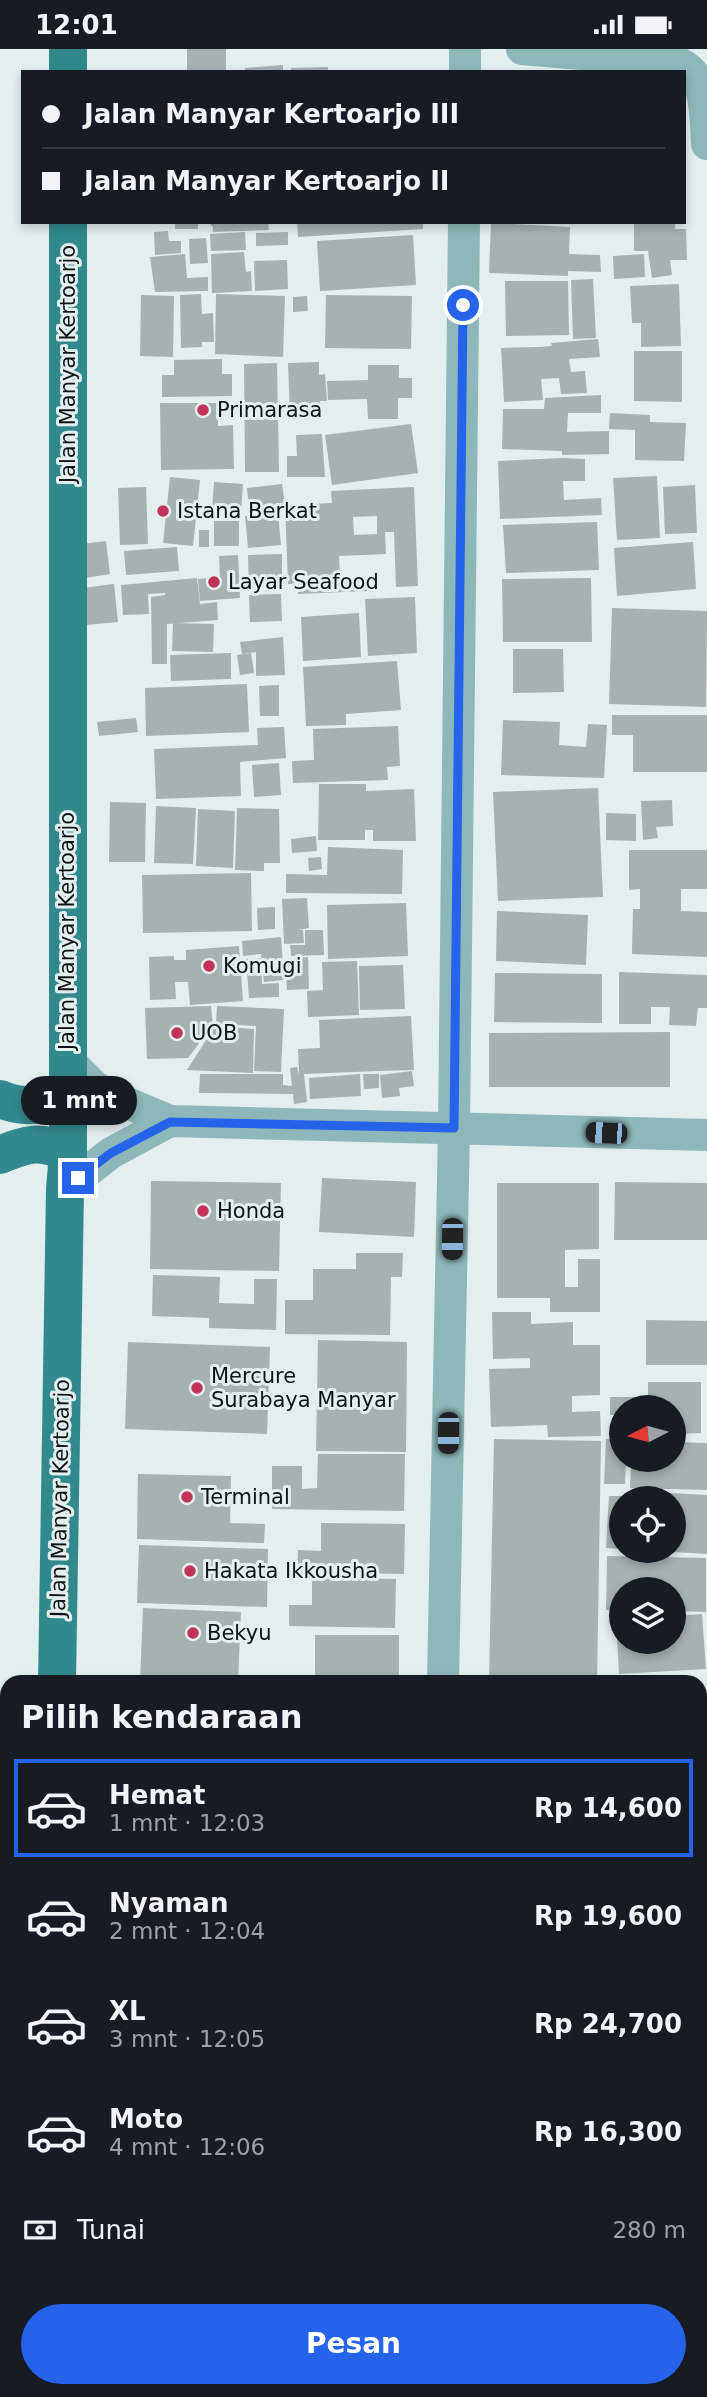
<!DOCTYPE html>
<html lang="id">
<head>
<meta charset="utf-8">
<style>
  body { margin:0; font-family:"DejaVu Sans",sans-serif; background:#242831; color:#f1f3f6; height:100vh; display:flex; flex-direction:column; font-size:26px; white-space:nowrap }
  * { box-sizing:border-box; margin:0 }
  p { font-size:23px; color:#9ea1a6 }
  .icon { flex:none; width:38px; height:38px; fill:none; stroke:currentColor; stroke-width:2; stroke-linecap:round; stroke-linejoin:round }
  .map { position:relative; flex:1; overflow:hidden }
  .details { position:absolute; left:0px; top:1626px; width:707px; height:723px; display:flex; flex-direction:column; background:#171b24; border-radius:21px 21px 0 0; box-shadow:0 4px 10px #0003 }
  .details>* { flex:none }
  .hud { position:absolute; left:21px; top:21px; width:665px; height:154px; border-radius:0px; box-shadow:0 4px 10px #0003; display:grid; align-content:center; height:154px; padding:0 21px; background:#171b24 }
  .needle { width:46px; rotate:264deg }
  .tools { position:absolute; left:609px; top:1346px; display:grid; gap:14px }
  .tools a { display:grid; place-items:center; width:77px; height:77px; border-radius:50%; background:#171b24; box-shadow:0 4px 10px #0003; font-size:35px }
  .end { position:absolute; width:32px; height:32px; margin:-16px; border:9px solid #2563eb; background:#fff; box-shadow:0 0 0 4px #fff }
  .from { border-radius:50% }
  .bubble { position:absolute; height:49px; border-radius:24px; background:#171b24; box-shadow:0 4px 10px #0003; font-size:23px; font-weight:700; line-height:49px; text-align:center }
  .car { position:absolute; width:21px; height:42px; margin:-21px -10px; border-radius:9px; box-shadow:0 0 5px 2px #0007; background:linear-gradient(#222 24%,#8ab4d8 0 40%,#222 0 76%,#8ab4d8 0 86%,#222 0) }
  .hud b { display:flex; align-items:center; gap:24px; height:66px; font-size:26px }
  .hud b+b { border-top:2px solid #363941 }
  .hud i { width:18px; height:18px; background:#f1f3f6 }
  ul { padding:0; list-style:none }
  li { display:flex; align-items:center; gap:21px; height:98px; margin:0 14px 10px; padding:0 7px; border:4px solid transparent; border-radius:0px }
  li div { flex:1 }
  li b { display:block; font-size:26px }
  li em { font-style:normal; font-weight:700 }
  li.active { border-color:#2563eb }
  li>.icon { width:63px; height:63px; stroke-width:1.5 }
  h2 { padding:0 21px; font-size:32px; line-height:84px }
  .pay { display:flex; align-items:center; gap:18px; height:77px; padding:0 21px; font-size:26px }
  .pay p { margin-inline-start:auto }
  .primary-button { display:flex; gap:14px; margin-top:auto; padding:14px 21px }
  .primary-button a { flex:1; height:80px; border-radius:42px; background:#2563eb; color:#fff; font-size:28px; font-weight:700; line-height:80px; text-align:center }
  .status { display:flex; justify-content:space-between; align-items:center; height:49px; padding:0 35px; background:#171b24; direction:ltr }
  .status svg { height:19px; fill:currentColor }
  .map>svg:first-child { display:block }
  .building { fill:#a6b1b1; fill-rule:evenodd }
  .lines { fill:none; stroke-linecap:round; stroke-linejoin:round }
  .street { stroke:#8eb7b9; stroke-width:32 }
  .primary { stroke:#32898d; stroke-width:38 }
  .route { stroke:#2563eb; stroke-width:9 }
  .poi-dot { fill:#c2335a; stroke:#e3eeee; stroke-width:2.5 }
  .labels { text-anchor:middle; stroke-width:6; stroke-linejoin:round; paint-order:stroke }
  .street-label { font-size:21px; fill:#101414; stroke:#e3eeee }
  .poi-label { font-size:21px; fill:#101414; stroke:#e3eeee; text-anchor:start }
</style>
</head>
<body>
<div class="status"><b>12:01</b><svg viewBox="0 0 49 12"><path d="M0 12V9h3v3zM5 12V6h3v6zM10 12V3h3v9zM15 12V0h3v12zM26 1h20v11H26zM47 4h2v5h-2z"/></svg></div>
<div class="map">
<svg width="707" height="2348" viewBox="0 0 707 2348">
  <rect width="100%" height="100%" fill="#e3eeee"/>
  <!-- building -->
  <g class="building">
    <rect x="187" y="0" width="39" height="23"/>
    <path d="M 283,16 L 283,23 L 245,23 L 245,19 Z"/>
    <path d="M 328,18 L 328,23 L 291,23 L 291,19 Z"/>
    <rect x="175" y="173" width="23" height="7"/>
    <path d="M 208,173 L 268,173 L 269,181 L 213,183 L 213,178 Z"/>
    <path d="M 297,173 L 423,173 L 423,180 L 298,188 Z"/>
    <path d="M 634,173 L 675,173 L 675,180 L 686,180 L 687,211 L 670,211 L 672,226 L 652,229 L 648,202 L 634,202 Z"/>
    <path d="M 491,174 L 570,178 L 569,205 L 600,206 L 601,223 L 568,222 L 568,227 L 489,224 Z"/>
    <path d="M 168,182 L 169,192 L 181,192 L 181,204 L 155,206 L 154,183 Z"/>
    <path d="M 245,183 L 246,201 L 211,202 L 210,185 Z"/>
    <path d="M 288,183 L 288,196 L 256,197 L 256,184 Z"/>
    <path d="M 413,186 L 416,236 L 320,242 L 317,192 Z"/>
    <path d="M 206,189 L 208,214 L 190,215 L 189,190 Z"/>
    <path d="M 244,203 L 246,223 L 251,222 L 252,242 L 212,244 L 211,205 Z"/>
    <path d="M 185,205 L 187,229 L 208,228 L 208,242 L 155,243 L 150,208 Z"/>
    <path d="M 644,205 L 645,228 L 614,230 L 613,207 Z"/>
    <path d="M 287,211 L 288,240 L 255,242 L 254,212 Z"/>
    <path d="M 593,230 L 596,289 L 573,290 L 571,231 Z"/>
    <path d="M 505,232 L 568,232 L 569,286 L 506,287 Z"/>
    <path d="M 679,235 L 681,297 L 641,298 L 641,274 L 632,274 L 630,237 Z"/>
    <path d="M 201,245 L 202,265 L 213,264 L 214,293 L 202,293 L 202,298 L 181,299 L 180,246 Z"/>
    <path d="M 216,245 L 285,247 L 283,308 L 215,305 Z"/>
    <path d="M 141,246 L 174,247 L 173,308 L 140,307 Z"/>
    <path d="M 326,246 L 412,247 L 411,300 L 325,299 Z"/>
    <path d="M 307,247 L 308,262 L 293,263 L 293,248 Z"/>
    <path d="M 598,290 L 600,308 L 569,310 L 571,323 L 585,322 L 587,344 L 561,345 L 559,329 L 541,330 L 543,351 L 504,353 L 501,299 L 538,298 L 552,297 L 551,294 Z"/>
    <path d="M 634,302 L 682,302 L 682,353 L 634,352 Z"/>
    <path d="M 222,310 L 222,325 L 232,325 L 232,347 L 162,348 L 162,326 L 174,326 L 174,311 Z"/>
    <path d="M 319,313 L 319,326 L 325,325 L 327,352 L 320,352 L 321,367 L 290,368 L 288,314 Z"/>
    <path d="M 277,314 L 279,423 L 245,423 L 244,315 Z"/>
    <path d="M 368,316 L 399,316 L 399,329 L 412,329 L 412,349 L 398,349 L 398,370 L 368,370 L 367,350 L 328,351 L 327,332 L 368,331 Z"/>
    <path d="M 601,346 L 601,364 L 568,364 L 567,383 L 609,382 L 609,405 L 562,406 L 562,402 L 502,400 L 503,360 L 544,360 L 545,349 Z"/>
    <path d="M 160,354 L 218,354 L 218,377 L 233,376 L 234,420 L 161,421 Z"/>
    <path d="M 610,364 L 650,366 L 650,373 L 686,374 L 684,412 L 635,411 L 635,381 L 609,380 Z"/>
    <path d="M 411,375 L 418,424 L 332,436 L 325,386 Z"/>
    <path d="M 322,385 L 325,428 L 287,428 L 287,407 L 297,407 L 296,386 Z"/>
    <path d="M 563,409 L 585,410 L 585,432 L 563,432 L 564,451 L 601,449 L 602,466 L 500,470 L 498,412 Z"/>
    <path d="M 657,427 L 660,489 L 617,491 L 613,429 Z"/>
    <path d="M 170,428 L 200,431 L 193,497 L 163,494 Z"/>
    <path d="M 214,433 L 243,435 L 241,463 L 212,461 Z"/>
    <path d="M 282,435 L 285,456 L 332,454 L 331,442 L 414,438 L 418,537 L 396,538 L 394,483 L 385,483 L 386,505 L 339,507 L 340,529 L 368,528 L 368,542 L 298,545 L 298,535 L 288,535 L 285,456 L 249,459 L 247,439 ZM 377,467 L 377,485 L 354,486 L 353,468 Z"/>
    <path d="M 695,436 L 697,484 L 665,485 L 663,438 Z"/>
    <path d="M 146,438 L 148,495 L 120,496 L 118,439 Z"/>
    <path d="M 278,464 L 281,496 L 248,499 L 245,467 Z"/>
    <rect x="214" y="472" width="25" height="25"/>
    <path d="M 597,473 L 599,521 L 506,524 L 503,476 Z"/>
    <rect x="199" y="481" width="10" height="17"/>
    <path d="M 106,492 L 110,525 L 85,529 L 81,495 Z"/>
    <path d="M 693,493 L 696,540 L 617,547 L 614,499 Z"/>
    <path d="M 177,498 L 179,522 L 126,526 L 124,502 Z"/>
    <path d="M 282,505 L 282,538 L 249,539 L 248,506 Z"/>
    <path d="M 238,506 L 240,549 L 200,552 L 198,530 L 220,528 L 219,507 Z"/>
    <path d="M 197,529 L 200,555 L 217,553 L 218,571 L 167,575 L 167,615 L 152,615 L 151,548 L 165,546 L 165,544 L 148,545 L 149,565 L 123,566 L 121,536 Z"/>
    <path d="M 591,529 L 592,593 L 503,593 L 502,530 Z"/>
    <path d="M 114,535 L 118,573 L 86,576 L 82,539 Z"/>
    <path d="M 281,545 L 282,572 L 250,573 L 249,546 Z"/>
    <path d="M 415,548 L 417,604 L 368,607 L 365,550 Z"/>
    <path d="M 612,559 L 707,562 L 706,658 L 609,655 Z"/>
    <path d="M 359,564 L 361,608 L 303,612 L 301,568 Z"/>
    <path d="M 173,574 L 214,575 L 213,603 L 172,602 Z"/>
    <path d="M 283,588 L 285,626 L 256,627 L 256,603 L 242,605 L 240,593 Z"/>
    <path d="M 513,600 L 563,600 L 564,643 L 513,644 Z"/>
    <path d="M 231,604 L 231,630 L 171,632 L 170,606 Z"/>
    <path d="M 251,604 L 254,624 L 240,626 L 237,606 Z"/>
    <path d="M 397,612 L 401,661 L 346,665 L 346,676 L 306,677 L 303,618 Z"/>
    <path d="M 247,635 L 249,683 L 146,687 L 145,639 Z"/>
    <path d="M 279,636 L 279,667 L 260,667 L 259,637 Z"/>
    <path d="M 612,666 L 707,666 L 707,723 L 633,723 L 633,686 L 612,686 Z"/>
    <path d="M 136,669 L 138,683 L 99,687 L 97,673 Z"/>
    <path d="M 503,671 L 560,673 L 559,696 L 586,698 L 588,675 L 607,676 L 604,729 L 501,726 Z"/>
    <path d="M 398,677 L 400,717 L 387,718 L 388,731 L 293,734 L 292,712 L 314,711 L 313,680 Z"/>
    <path d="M 284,678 L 286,709 L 240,713 L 241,747 L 156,750 L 154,700 L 258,696 L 257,679 Z"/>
    <path d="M 279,714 L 281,746 L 254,748 L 252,716 Z"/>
    <path d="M 319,735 L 366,735 L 366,742 L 414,740 L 416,792 L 373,792 L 373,781 L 365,781 L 365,791 L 318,791 Z"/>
    <path d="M 598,739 L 603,848 L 498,852 L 493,743 Z"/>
    <path d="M 672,751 L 673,777 L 656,778 L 658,789 L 643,791 L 641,752 Z"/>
    <path d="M 110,753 L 146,754 L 145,813 L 109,813 Z"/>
    <path d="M 156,757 L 196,759 L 193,815 L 154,814 Z"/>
    <path d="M 237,759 L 279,760 L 280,814 L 264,814 L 264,822 L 235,821 Z"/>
    <path d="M 198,760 L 235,762 L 233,819 L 196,817 Z"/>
    <path d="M 606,764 L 636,765 L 636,792 L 606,791 Z"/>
    <path d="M 316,787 L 317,802 L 292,804 L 291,790 Z"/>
    <path d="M 328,798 L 403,801 L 402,845 L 286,844 L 286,825 L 327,826 Z"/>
    <path d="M 629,801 L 707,801 L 707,840 L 681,840 L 681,862 L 707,863 L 707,908 L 632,905 L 633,860 L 640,860 L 640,840 L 629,841 Z"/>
    <path d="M 321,808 L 322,820 L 309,822 L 308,809 Z"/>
    <path d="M 251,824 L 252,882 L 143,884 L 142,826 Z"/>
    <path d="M 307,849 L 309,879 L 298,881 L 303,881 L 304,894 L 284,895 L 282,850 Z"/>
    <path d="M 406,854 L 408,907 L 328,910 L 327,856 Z"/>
    <path d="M 275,858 L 275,880 L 258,881 L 257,859 Z"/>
    <path d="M 497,862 L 588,866 L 586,916 L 496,912 Z"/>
    <path d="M 305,881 L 323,881 L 324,906 L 291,907 L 290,896 L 305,896 Z"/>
    <path d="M 281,888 L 284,931 L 264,933 L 261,905 L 243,907 L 242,892 Z"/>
    <path d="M 239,897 L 243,952 L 190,956 L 188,933 L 175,933 L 176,950 L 150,951 L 149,908 L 174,907 L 174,911 L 186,911 L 186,901 Z"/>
    <path d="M 308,908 L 309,940 L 287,941 L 285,910 Z"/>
    <path d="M 261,909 L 262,935 L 279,934 L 279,948 L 249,949 L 246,910 Z"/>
    <path d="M 357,912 L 359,966 L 308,968 L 307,942 L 323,941 L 322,913 Z"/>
    <path d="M 403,916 L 405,960 L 360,961 L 359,917 Z"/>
    <path d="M 619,923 L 707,926 L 707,959 L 698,959 L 696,977 L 669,976 L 670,958 L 651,958 L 651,975 L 619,975 Z"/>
    <path d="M 495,924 L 602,925 L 602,974 L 494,973 Z"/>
    <path d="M 211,957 L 213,976 L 188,1009 L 147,1010 L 145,959 Z"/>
    <path d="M 217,957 L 284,960 L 281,1023 L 254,1022 L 256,977 L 216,975 Z"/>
    <path d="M 411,967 L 414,1021 L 379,1022 L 379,1019 L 379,1022 L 304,1025 L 307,1053 L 294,1055 L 293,1045 L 199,1044 L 200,1025 L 283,1025 L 283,1036 L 292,1037 L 290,1019 L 297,1018 L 299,1026 L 298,1000 L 320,999 L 319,971 Z"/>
    <path d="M 215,977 L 254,980 L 253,1024 L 187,1021 Z"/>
    <path d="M 670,983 L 670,1038 L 489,1038 L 489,984 Z"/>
    <path d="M 412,1022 L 414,1037 L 399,1039 L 400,1047 L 382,1049 L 380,1026 Z"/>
    <path d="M 360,1025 L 361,1047 L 310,1050 L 309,1029 Z"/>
    <path d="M 363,1025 L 379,1025 L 379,1039 L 364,1040 Z"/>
    <path d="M 322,1129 L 416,1133 L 414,1188 L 319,1183 Z"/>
    <path d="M 151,1132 L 281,1134 L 279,1222 L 150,1220 Z"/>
    <path d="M 615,1133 L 707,1134 L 707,1191 L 614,1191 Z"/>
    <path d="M 497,1134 L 599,1134 L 599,1200 L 565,1201 L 565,1238 L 578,1238 L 578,1210 L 600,1210 L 600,1263 L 550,1263 L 550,1249 L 497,1249 Z"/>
    <path d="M 356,1204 L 403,1204 L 402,1228 L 391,1228 L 390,1286 L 285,1285 L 285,1251 L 313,1251 L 313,1220 L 356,1220 Z"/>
    <path d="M 153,1226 L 220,1228 L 219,1254 L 254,1255 L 254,1230 L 277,1230 L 276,1281 L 209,1279 L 209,1269 L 152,1267 Z"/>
    <path d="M 492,1263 L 531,1263 L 531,1275 L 573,1273 L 573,1296 L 600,1296 L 600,1346 L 572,1347 L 572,1363 L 600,1362 L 601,1387 L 548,1388 L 547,1376 L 491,1378 L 489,1320 L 530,1319 L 530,1309 L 493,1310 Z"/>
    <path d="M 646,1271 L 707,1272 L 707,1316 L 646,1316 Z"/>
    <path d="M 318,1291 L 407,1293 L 406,1403 L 316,1402 Z"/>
    <path d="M 128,1293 L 270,1298 L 267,1385 L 125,1380 Z"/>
    <path d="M 648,1333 L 701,1333 L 701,1384 L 674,1385 L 674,1358 L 621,1358 L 621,1366 L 610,1366 L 610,1348 L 648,1348 Z"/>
    <path d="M 494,1390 L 601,1392 L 597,1633 L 489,1633 Z"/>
    <path d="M 606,1390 L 621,1391 L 621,1410 L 626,1410 L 625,1435 L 604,1435 Z"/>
    <path d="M 674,1393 L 707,1394 L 707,1441 L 630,1439 L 631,1416 L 653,1416 L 653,1410 L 674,1410 Z"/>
    <path d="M 318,1405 L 405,1405 L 404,1462 L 272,1460 L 272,1417 L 302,1417 L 302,1440 L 317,1439 Z"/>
    <path d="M 138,1425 L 231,1427 L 230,1474 L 265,1475 L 264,1494 L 137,1490 Z"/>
    <path d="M 652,1443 L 707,1446 L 707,1505 L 674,1503 L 674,1449 L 652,1449 Z"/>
    <path d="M 609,1447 L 621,1447 L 621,1500 L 606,1499 Z"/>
    <path d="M 321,1474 L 405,1475 L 404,1525 L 297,1523 L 298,1501 L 321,1502 Z"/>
    <path d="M 139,1496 L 268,1500 L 267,1558 L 137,1554 Z"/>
    <path d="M 607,1507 L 706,1509 L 706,1563 L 674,1562 L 674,1540 L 621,1540 L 621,1561 L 606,1561 Z"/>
    <path d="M 312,1528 L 396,1530 L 395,1579 L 289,1577 L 289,1556 L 312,1556 Z"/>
    <path d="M 143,1559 L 241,1563 L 238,1633 L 140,1633 Z"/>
    <path d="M 702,1565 L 706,1620 L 619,1625 L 616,1571 L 621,1570 L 621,1592 L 674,1592 L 674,1567 Z"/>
    <rect x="315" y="1586" width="84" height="47"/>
    <rect x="271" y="1626" width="41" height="7"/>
    <rect x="700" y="1931" width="7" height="52"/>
    <path d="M 700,2192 L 707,2192 L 707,2221 L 700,2222 Z"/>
    <path d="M 707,2260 L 707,2293 L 700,2294 L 700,2261 Z"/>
    <path d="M 707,2296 L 707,2322 L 700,2323 L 700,2297 Z"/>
    <path d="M 707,2325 L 707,2348 L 693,2348 L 693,2342 L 700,2342 L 700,2326 Z"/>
    <path d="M 90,2342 L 183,2342 L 183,2348 L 91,2348 Z"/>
    <path d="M 186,2342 L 259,2342 L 260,2348 L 187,2348 Z"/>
    <path d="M 285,2342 L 338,2342 L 339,2348 L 286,2348 Z"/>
    <path d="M 509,2342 L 530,2342 L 531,2348 L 510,2348 Z"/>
    <path d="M 541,2342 L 585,2342 L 586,2346 L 542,2348 Z"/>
  </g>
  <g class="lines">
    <!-- street -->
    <g class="street">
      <path d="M 522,0 L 677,13 C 707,25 705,62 707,95"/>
      <path d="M 465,23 L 465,0"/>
      <path d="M 67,1010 L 95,1038 L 113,1048 L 170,1072 L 707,1086"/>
      <path d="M 65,1140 L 111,1104 L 170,1072"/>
      <path d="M 443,1633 L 454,1079 L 464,173"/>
      <path d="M 700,2102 L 707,2100"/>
      <path d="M 275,2348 L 275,2342"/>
      <path d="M 608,2348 L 608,2342"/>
    </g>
    <!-- primary -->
    <g class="primary">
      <path d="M 68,23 L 68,0"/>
      <path d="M 0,1050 C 23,1060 48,1058 67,1042"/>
      <path d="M 0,1106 C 27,1095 40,1090 68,1104"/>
      <path d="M 57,1633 L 65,1140 L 68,1104 L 68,173"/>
      <path d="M 42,2348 L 42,2342"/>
    </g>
  </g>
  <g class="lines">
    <!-- route -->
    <path class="route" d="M 78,1129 L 111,1104 L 170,1073 L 454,1079 L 463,256"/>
  </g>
  <!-- markers -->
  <g class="poi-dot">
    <circle cx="203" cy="361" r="7"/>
    <circle cx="163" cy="462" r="7"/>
    <circle cx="214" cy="533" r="7"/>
    <circle cx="209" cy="917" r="7"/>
    <circle cx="177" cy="984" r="7"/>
    <circle cx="203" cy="1162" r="7"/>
    <circle cx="197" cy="1339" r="7"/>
    <circle cx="187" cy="1448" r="7"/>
    <circle cx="190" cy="1522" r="7"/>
    <circle cx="193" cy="1584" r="7"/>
  </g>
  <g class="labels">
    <!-- street labels -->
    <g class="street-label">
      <text transform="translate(68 315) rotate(-90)" y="7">Jalan Manyar Kertoarjo</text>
      <text transform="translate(67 882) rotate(-90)" y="7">Jalan Manyar Kertoarjo</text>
      <text transform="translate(60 1449) rotate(-89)" y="7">Jalan Manyar Kertoarjo</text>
    </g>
    <!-- poi labels -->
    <g class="poi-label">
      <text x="217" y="368">Primarasa</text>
      <text x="177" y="469">Istana Berkat</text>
      <text x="228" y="540">Layar Seafood</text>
      <text x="223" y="924">Komugi</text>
      <text x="191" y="991">UOB</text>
      <text x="217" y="1169">Honda</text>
      <text x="211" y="1334">Mercure<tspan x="211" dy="24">Surabaya Manyar</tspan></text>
      <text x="201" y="1455">Terminal</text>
      <text x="204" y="1529">Hakata Ikkousha</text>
      <text x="207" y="1591">Bekyu</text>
    </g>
  </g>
</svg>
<div class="tools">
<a><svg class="needle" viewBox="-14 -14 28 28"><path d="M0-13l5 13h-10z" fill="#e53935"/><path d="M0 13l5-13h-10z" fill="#9ea1a6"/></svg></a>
<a><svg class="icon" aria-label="locate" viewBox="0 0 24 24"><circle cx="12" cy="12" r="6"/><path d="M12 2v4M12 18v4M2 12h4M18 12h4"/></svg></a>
<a><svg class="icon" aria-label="layers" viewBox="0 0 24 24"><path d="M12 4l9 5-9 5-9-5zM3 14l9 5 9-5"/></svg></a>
</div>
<i class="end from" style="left:463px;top:256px"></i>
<i class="end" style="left:78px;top:1129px"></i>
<div class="bubble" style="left:21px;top:1027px;width:116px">1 mnt</div>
<i class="car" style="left:606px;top:1084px;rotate:272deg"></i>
<i class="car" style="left:452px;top:1190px;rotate:181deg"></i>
<i class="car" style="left:448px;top:1384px;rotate:181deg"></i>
<div class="hud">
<b><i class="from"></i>Jalan Manyar Kertoarjo III</b>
<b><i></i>Jalan Manyar Kertoarjo II</b>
</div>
<section class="details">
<h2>Pilih kendaraan</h2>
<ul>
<li class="active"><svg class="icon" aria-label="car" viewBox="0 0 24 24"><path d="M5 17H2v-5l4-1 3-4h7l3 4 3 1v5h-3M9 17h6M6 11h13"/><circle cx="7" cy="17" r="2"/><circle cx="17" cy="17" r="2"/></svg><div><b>Hemat</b><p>1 mnt · 12:03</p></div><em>Rp 14,600</em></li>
<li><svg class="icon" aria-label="car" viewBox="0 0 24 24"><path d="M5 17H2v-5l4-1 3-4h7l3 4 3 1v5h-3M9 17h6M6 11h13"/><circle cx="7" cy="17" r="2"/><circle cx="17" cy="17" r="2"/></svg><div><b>Nyaman</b><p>2 mnt · 12:04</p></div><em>Rp 19,600</em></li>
<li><svg class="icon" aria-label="car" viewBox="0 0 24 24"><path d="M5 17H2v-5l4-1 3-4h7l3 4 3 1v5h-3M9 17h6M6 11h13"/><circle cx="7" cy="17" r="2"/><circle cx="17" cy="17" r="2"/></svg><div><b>XL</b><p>3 mnt · 12:05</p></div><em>Rp 24,700</em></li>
<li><svg class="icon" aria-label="car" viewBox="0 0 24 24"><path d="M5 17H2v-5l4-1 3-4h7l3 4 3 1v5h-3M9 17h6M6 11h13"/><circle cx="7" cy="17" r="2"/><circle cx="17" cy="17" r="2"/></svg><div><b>Moto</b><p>4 mnt · 12:06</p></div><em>Rp 16,300</em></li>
</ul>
<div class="pay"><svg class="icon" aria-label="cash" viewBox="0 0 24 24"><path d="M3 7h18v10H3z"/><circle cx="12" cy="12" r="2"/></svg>Tunai<p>280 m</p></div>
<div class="primary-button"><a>Pesan</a></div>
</section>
</div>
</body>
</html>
